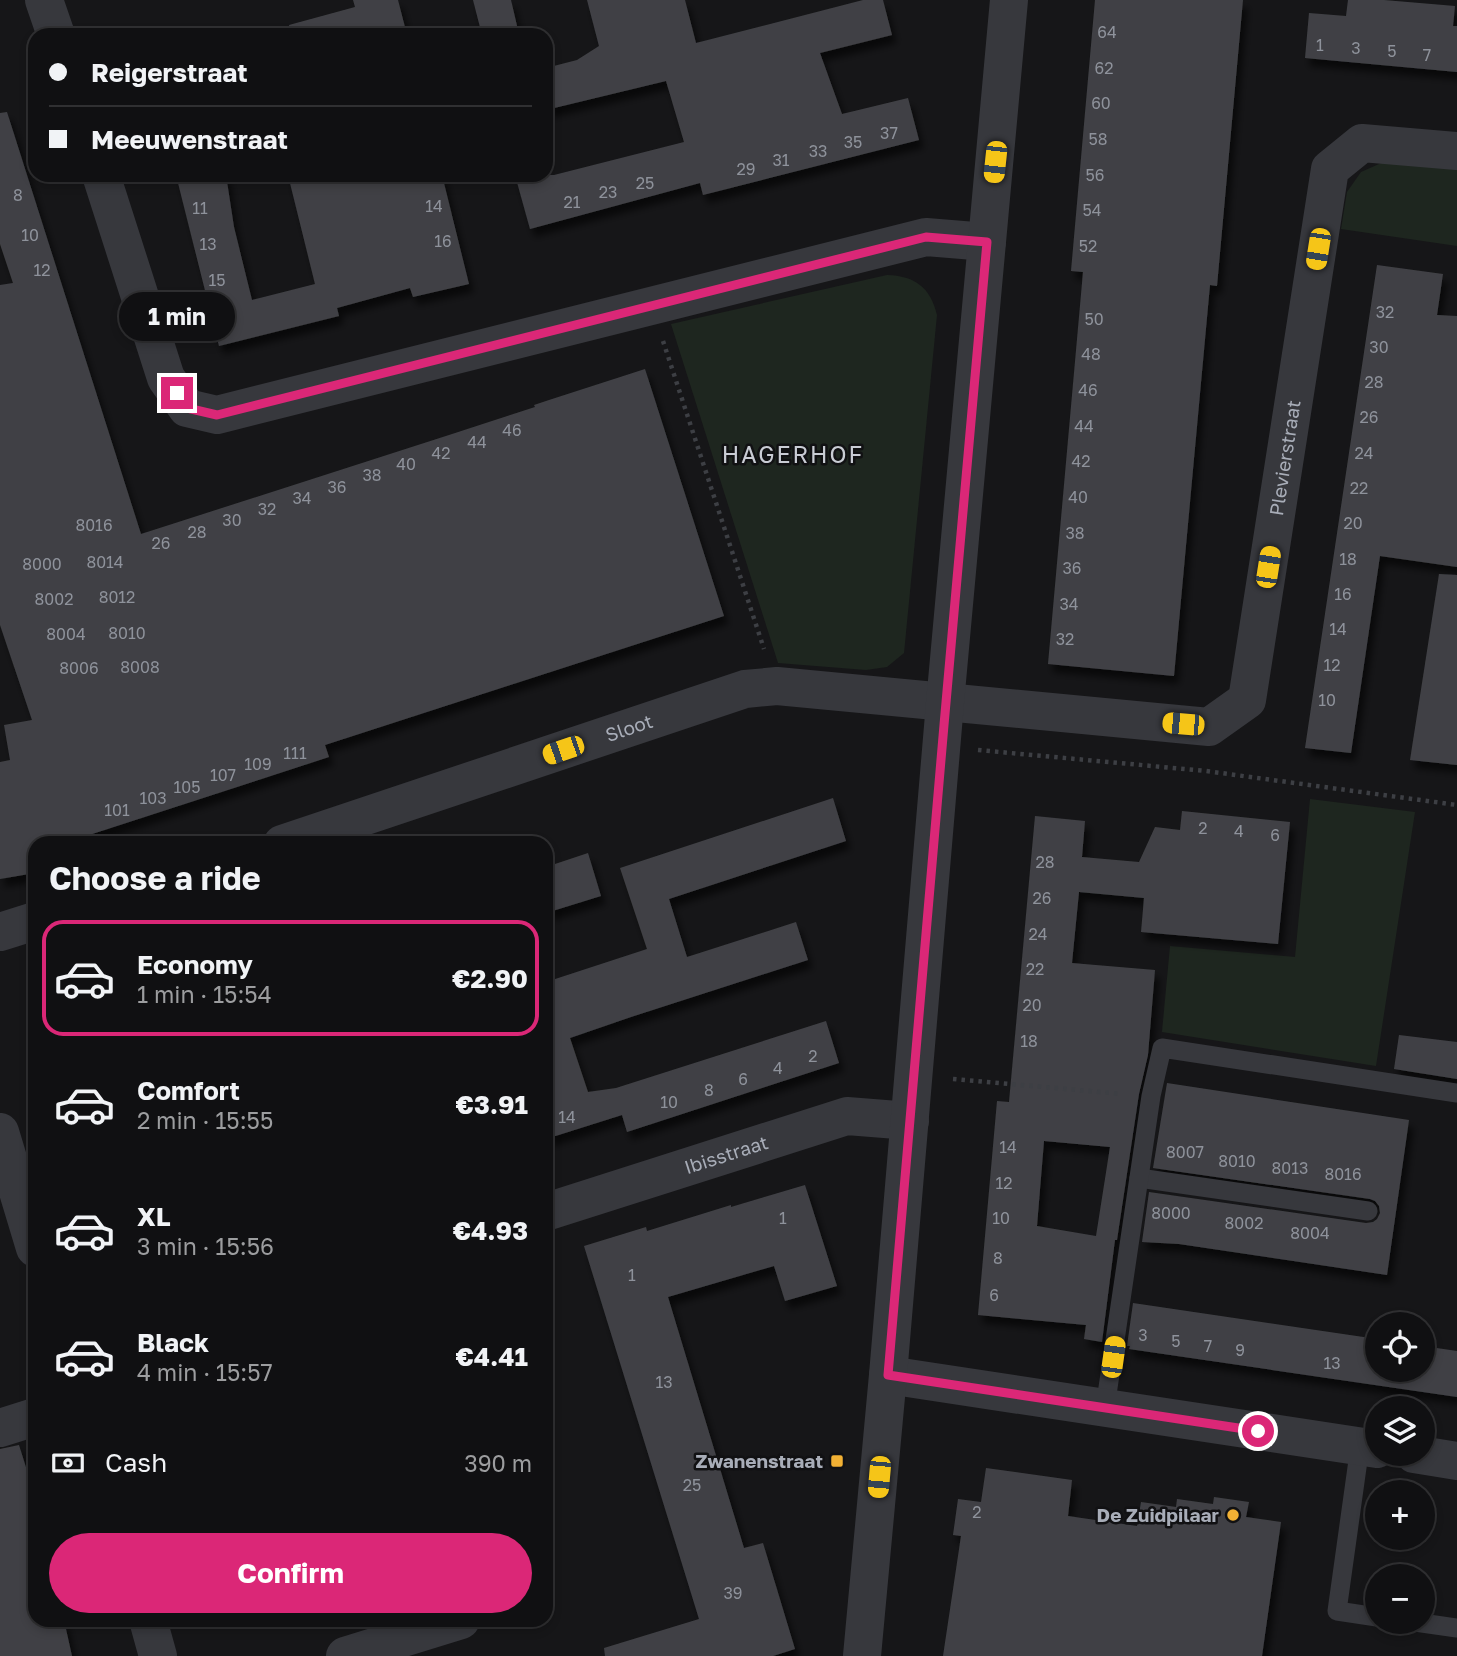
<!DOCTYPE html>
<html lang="en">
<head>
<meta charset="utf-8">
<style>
  body { margin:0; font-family:"Golos Text",sans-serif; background:#19191b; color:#f1f3f6; height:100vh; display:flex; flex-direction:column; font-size:26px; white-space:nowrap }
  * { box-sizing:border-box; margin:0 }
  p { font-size:23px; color:#9c9d9f }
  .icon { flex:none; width:38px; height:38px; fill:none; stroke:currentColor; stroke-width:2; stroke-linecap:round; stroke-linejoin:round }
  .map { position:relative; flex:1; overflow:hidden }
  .drawer { position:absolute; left:28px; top:836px; width:525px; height:791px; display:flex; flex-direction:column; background:#101012; border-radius:21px; box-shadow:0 4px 10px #0003,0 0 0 2px #303032 }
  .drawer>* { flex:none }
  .top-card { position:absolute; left:28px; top:28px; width:525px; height:154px; border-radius:21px; box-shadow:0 4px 10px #0003,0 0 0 2px #303032; display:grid; align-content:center; height:154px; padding:0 21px; background:#101012 }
  .fabs { position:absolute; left:1365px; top:1312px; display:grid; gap:14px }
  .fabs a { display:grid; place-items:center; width:70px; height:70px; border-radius:50%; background:#101012; box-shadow:0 4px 10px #0003,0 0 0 2px #303032; font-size:35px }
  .end { position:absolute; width:32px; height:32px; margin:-16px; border:9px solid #db2777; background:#fff; box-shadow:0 0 0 4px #fff }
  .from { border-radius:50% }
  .bubble { position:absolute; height:49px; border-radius:24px; background:#101012; box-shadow:0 4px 10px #0003,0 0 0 2px #303032; font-size:23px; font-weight:700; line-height:49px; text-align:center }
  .car { position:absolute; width:21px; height:42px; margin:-21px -10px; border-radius:9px; box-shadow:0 0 5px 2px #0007; background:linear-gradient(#f5c518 24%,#345 0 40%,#f5c518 0 76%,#345 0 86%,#f5c518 0) }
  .top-card b { display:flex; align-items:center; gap:24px; height:66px; font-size:26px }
  .top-card b+b { border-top:2px solid #303032 }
  .top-card i { width:18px; height:18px; background:#f1f3f6 }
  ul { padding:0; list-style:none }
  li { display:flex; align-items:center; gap:21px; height:116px; margin:0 14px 10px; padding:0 7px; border:4px solid transparent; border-radius:21px }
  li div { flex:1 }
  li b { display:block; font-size:26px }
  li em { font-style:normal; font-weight:700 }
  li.active { border-color:#db2777 }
  li>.icon { width:63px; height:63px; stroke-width:1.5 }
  h2 { padding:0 21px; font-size:32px; line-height:84px }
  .pay { display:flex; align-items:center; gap:18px; height:77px; padding:0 21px; font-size:26px }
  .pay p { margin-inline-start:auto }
  .cta { display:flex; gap:14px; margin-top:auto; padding:14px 21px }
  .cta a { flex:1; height:80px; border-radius:42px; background:#db2777; color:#fff; font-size:28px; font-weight:700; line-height:80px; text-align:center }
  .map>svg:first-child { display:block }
  .green { fill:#1e261f }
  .building { fill:#404145; fill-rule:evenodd; filter:url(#shadow) }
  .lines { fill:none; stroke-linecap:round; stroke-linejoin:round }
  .path { stroke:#3d3f44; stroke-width:4.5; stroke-dasharray:3.5 5; stroke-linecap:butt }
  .service { stroke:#37383d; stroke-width:19 }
  .minor { stroke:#37383d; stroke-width:38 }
  .route { stroke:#db2777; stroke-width:9 }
  .poi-dot { fill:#f2b134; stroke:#111113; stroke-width:2.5 }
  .labels { text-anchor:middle; stroke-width:5; stroke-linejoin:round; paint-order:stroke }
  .number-label { font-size:16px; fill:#8e929b }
  .street-label { font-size:19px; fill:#a8adb8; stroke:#111113 }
  .poi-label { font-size:19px; font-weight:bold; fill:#a8adb8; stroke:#111113; text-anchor:end }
  .quarter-label { font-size:23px; letter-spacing:2px; fill:#c9ccd4; stroke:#111113 }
</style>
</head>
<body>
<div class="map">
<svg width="1457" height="1656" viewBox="0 0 1457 1656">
  <defs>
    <filter id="shadow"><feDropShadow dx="4.5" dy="8" stdDeviation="3.5" flood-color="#0009"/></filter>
  </defs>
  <rect width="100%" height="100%" fill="#161618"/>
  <!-- green -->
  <g class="green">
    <path d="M 1388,160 L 1457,167 L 1457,246 L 1341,229 L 1347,192 L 1361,172 Z"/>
    <path d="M 887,275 C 915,276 930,287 937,315 L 904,653 L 887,667 L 866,670 L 778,663 L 671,324 Z"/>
    <path d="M 1310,799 L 1415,812 L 1376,1066 L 1162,1032 L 1170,946 L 1295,957 Z"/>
  </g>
  <!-- building -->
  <g class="building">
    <path d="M 353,0 L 398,0 L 407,35 L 291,35 L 289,25 L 355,7 Z"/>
    <path d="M 473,0 L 511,0 L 518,30 L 498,35 L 482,35 Z"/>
    <path d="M 587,0 L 685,0 L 696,43 L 863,0 L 883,0 L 892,35 L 820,53 L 842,114 L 908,98 L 919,140 L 703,195 L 700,183 L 530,229 L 515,175 L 554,175 L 684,142 L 666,81 L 546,110 L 546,68 L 577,60 L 599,46 Z"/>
    <path d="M 1095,0 L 1243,0 L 1217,286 L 1210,285 L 1174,676 L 1048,664 L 1083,272 L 1071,271 Z"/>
    <path d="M 1348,0 L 1384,0 L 1455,6 L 1453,26 L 1457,26 L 1457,72 L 1305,58 L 1309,13 L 1346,16 Z"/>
    <path d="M 7,112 L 141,534 L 449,435 L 535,407 L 534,405 L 549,400 L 645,369 L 724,616 L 325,745 L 329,757 L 83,837 L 85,844 L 35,844 L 35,873 L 0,879 L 0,762 L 10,760 L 4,725 L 32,720 L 0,625 L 0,285 L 13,283 L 0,244 L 0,113 Z"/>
    <path d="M 176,175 L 226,175 L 234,227 L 252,300 L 315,284 L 288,175 L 442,175 L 469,284 L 413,297 L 410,288 L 337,308 L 339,316 L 219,346 Z"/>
    <path d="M 1377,265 L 1443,274 L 1437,315 L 1457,316 L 1457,567 L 1380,556 L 1351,753 L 1305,748 Z"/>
    <path d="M 1439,574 L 1457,575 L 1457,765 L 1410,760 Z"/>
    <path d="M 833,798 L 846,841 L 669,899 L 687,957 L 796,922 L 808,960 L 631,1017 L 570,1038 L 588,1092 L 616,1088 L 826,1021 L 839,1063 L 627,1132 L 622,1115 L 546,1139 L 546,982 L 647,949 L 620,868 Z"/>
    <path d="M 1182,811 L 1290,822 L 1278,944 L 1141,932 L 1144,898 L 1079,892 L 1072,963 L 1155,970 L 1148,1055 L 1139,1094 L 1117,1240 L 1115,1240 L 1102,1342 L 1084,1339 L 1086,1325 L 978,1315 L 997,1101 L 1009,1102 L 1035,816 L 1085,821 L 1082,857 L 1139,862 L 1155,827 L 1180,830 ZM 1044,1141 L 1110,1147 L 1096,1236 L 1037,1226 Z"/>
    <path d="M 588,853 L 601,896 L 546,913 L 546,867 Z"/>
    <path d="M 1399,1035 L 1457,1042 L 1457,1079 L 1394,1069 Z"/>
    <path d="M 1167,1083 L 1409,1120 L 1387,1275 L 1179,1244 L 1142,1242 L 1149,1192 L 1366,1223 L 1373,1222 L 1377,1219 L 1380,1213 L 1379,1206 L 1375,1201 L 1370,1199 L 1153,1168 Z"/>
    <path d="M 805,1185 L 837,1286 L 785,1301 L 774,1266 L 668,1297 L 744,1548 L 763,1543 L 795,1649 L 773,1656 L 605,1656 L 604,1648 L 699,1619 L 584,1246 L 646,1227 L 647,1231 L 731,1205 L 731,1207 Z"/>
    <path d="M 1133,1303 L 1377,1339 L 1377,1370 L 1423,1370 L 1423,1346 L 1457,1351 L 1457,1397 L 1129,1349 L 1130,1346 L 1127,1346 Z"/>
    <path d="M 19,1445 L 35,1496 L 35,1620 L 64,1620 L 72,1656 L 0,1656 L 0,1449 Z"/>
    <path d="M 986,1468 L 1072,1480 L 1068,1516 L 1137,1526 L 1141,1502 L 1176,1507 L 1177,1499 L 1213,1504 L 1214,1497 L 1249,1502 L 1246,1517 L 1281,1522 L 1262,1656 L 943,1656 L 961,1536 L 953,1535 L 958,1499 L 981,1502 Z"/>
  </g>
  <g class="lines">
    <!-- path -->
    <g class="path">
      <path d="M 663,341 L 764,649"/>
      <path d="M 978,750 L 1206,771 L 1457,805"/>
      <path d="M 953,1079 L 1122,1094"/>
    </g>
    <!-- service -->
    <g class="service">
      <path d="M 1139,1178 L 1368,1211"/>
      <path d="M 1105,1408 L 1151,1096 L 1162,1048 L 1457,1093"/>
      <path d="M 1360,1446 L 1337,1611 L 1377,1617"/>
      <path d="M 1415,1622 L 1457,1628"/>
    </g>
    <!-- minor -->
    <g class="minor">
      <path d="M 44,0 L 56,35"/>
      <path d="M 101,175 L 166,378 L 187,408 L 217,415 L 926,237 L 987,242"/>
      <path id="s1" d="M 282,844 L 745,689 L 777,686 L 1209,727 L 1247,700 L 1330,169 L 1362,143 L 1457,151"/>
      <path d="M 0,932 L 35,921"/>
      <path d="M 0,1132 L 35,1248"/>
      <path id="s2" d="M 546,1212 L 847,1116 L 910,1121"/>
      <path d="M 888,1375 L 1377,1449"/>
      <path d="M 0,1428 L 35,1417"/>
      <path d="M 1414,1454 L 1457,1461"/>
      <path d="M 148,1620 L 158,1656"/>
      <path d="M 345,1656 L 461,1620"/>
      <path d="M 862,1656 L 888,1375 L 945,703 L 1009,0"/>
    </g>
  </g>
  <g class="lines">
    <!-- route -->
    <path class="route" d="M 177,393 L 187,408 L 217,415 L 926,237 L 987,242 L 944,725 L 888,1375 L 1258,1431"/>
  </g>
  <!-- markers -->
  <g class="poi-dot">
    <rect x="830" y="1454" width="14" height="14" rx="3.5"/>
    <circle cx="1233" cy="1515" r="7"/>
  </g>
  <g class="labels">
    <!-- number labels -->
    <g class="number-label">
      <text x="1107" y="38">64</text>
      <text x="1320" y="51">1</text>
      <text x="1356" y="54">3</text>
      <text x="1392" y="57">5</text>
      <text x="1427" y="61">7</text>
      <text x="1104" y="74">62</text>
      <text x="1101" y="109">60</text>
      <text x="889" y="139">37</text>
      <text x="1098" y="145">58</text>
      <text x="853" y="148">35</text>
      <text x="818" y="157">33</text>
      <text x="781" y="166">31</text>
      <text x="746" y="175">29</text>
      <text x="1095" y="181">56</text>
      <text x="645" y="189">25</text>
      <text x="608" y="198">23</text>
      <text x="18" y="201">8</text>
      <text x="572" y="208">21</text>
      <text x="434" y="212">14</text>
      <text x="200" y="214">11</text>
      <text x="1092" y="216">54</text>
      <text x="30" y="241">10</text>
      <text x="443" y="247">16</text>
      <text x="208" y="250">13</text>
      <text x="1088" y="252">52</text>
      <text x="42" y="276">12</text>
      <text x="217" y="286">15</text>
      <text x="1385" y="318">32</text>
      <text x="1094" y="325">50</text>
      <text x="1379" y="353">30</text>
      <text x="1091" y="360">48</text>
      <text x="1374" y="388">28</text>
      <text x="1088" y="396">46</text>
      <text x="1369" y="423">26</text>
      <text x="1084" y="432">44</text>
      <text x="512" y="436">46</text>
      <text x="477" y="448">44</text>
      <text x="441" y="459">42</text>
      <text x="1364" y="459">24</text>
      <text x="1081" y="467">42</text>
      <text x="406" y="470">40</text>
      <text x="372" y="481">38</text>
      <text x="337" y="493">36</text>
      <text x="1359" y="494">22</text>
      <text x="1078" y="503">40</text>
      <text x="302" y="504">34</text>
      <text x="267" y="515">32</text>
      <text x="232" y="526">30</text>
      <text x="1353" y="529">20</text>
      <text x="94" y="531">8016</text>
      <text x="197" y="538">28</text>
      <text x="1075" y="539">38</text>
      <text x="161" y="549">26</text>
      <text x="1348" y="565">18</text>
      <text x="105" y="568">8014</text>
      <text x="42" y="570">8000</text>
      <text x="1072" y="574">36</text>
      <text x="1343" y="600">16</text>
      <text x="117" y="603">8012</text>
      <text x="54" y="605">8002</text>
      <text x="1069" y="610">34</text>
      <text x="1338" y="635">14</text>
      <text x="127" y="639">8010</text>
      <text x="66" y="640">8004</text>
      <text x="1065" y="645">32</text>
      <text x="1332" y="671">12</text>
      <text x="140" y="673">8008</text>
      <text x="79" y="674">8006</text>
      <text x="1327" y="706">10</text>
      <text x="295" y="759">111</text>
      <text x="258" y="770">109</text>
      <text x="223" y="781">107</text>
      <text x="187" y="793">105</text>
      <text x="153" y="804">103</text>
      <text x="117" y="816">101</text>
      <text x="1203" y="834">2</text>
      <text x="1239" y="837">4</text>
      <text x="1275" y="841">6</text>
      <text x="1045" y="868">28</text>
      <text x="1042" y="904">26</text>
      <text x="1038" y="940">24</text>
      <text x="1035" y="975">22</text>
      <text x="1032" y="1011">20</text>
      <text x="1029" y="1047">18</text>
      <text x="813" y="1062">2</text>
      <text x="778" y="1074">4</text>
      <text x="743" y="1085">6</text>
      <text x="709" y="1096">8</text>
      <text x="669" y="1108">10</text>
      <text x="567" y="1123">14</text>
      <text x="1008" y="1153">14</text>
      <text x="1185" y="1158">8007</text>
      <text x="1237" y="1167">8010</text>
      <text x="1290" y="1174">8013</text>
      <text x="1343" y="1180">8016</text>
      <text x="1004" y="1189">12</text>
      <text x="1171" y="1219">8000</text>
      <text x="783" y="1224">1</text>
      <text x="1001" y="1224">10</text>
      <text x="1244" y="1229">8002</text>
      <text x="1310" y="1239">8004</text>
      <text x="998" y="1264">8</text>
      <text x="632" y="1281">1</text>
      <text x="994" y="1301">6</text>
      <text x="1143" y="1341">3</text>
      <text x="1176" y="1347">5</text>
      <text x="1208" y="1352">7</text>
      <text x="1240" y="1356">9</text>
      <text x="1332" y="1369">13</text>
      <text x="664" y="1388">13</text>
      <text x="692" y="1491">25</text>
      <text x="977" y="1518">2</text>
      <text x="733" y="1599">39</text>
    </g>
    <!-- street labels -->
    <g class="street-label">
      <text dy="7" stroke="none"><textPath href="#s1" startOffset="1246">Plevierstraat</textPath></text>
      <text dy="7" stroke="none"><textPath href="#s1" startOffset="366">Sloot</textPath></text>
      <text dy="7" stroke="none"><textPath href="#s2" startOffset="189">Ibisstraat</textPath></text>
    </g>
    <!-- poi labels -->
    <g class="poi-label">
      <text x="823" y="1468">Zwanenstraat</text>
      <text x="1219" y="1522">De Zuidpilaar</text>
    </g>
    <!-- quarter labels -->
    <g class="quarter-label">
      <text x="793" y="463">HAGERHOF</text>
    </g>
  </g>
</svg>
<div class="fabs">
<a><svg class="icon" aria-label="locate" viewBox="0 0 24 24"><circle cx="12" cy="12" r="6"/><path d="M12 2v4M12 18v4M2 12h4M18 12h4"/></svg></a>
<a><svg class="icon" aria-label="layers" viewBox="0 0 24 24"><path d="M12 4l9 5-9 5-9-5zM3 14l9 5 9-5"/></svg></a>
<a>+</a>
<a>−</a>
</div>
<i class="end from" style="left:1258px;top:1431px"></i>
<i class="end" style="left:177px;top:393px"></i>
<div class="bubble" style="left:119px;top:292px;width:116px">1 min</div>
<i class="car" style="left:995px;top:162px;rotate:186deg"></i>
<i class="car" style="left:1318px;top:249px;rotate:189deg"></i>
<i class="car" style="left:1268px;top:567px;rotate:9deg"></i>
<i class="car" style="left:1183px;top:724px;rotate:275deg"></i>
<i class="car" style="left:563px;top:750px;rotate:251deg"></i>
<i class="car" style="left:1113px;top:1357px;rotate:8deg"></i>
<i class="car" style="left:879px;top:1477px;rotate:185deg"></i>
<div class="top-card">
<b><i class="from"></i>Reigerstraat</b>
<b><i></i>Meeuwenstraat</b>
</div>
<section class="drawer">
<h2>Choose a ride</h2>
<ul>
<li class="active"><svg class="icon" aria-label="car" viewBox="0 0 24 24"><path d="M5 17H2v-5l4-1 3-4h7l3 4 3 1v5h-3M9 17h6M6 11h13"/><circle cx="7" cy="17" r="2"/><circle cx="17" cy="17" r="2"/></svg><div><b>Economy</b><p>1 min · 15:54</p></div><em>€2.90</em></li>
<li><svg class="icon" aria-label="car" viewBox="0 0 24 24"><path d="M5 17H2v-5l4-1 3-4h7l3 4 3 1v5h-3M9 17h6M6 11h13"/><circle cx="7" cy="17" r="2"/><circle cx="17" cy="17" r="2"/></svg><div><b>Comfort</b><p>2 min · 15:55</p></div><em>€3.91</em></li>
<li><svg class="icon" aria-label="car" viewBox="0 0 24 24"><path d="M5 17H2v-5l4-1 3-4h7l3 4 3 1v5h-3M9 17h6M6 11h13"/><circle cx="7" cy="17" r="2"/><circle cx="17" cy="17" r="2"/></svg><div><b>XL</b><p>3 min · 15:56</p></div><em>€4.93</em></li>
<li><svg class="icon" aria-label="car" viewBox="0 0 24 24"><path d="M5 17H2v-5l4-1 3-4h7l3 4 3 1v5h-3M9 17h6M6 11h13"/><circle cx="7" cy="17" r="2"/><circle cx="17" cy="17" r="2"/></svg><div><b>Black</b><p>4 min · 15:57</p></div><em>€4.41</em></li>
</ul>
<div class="pay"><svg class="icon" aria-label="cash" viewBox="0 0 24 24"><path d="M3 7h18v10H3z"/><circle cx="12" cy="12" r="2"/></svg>Cash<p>390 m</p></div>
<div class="cta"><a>Confirm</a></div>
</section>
</div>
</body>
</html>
